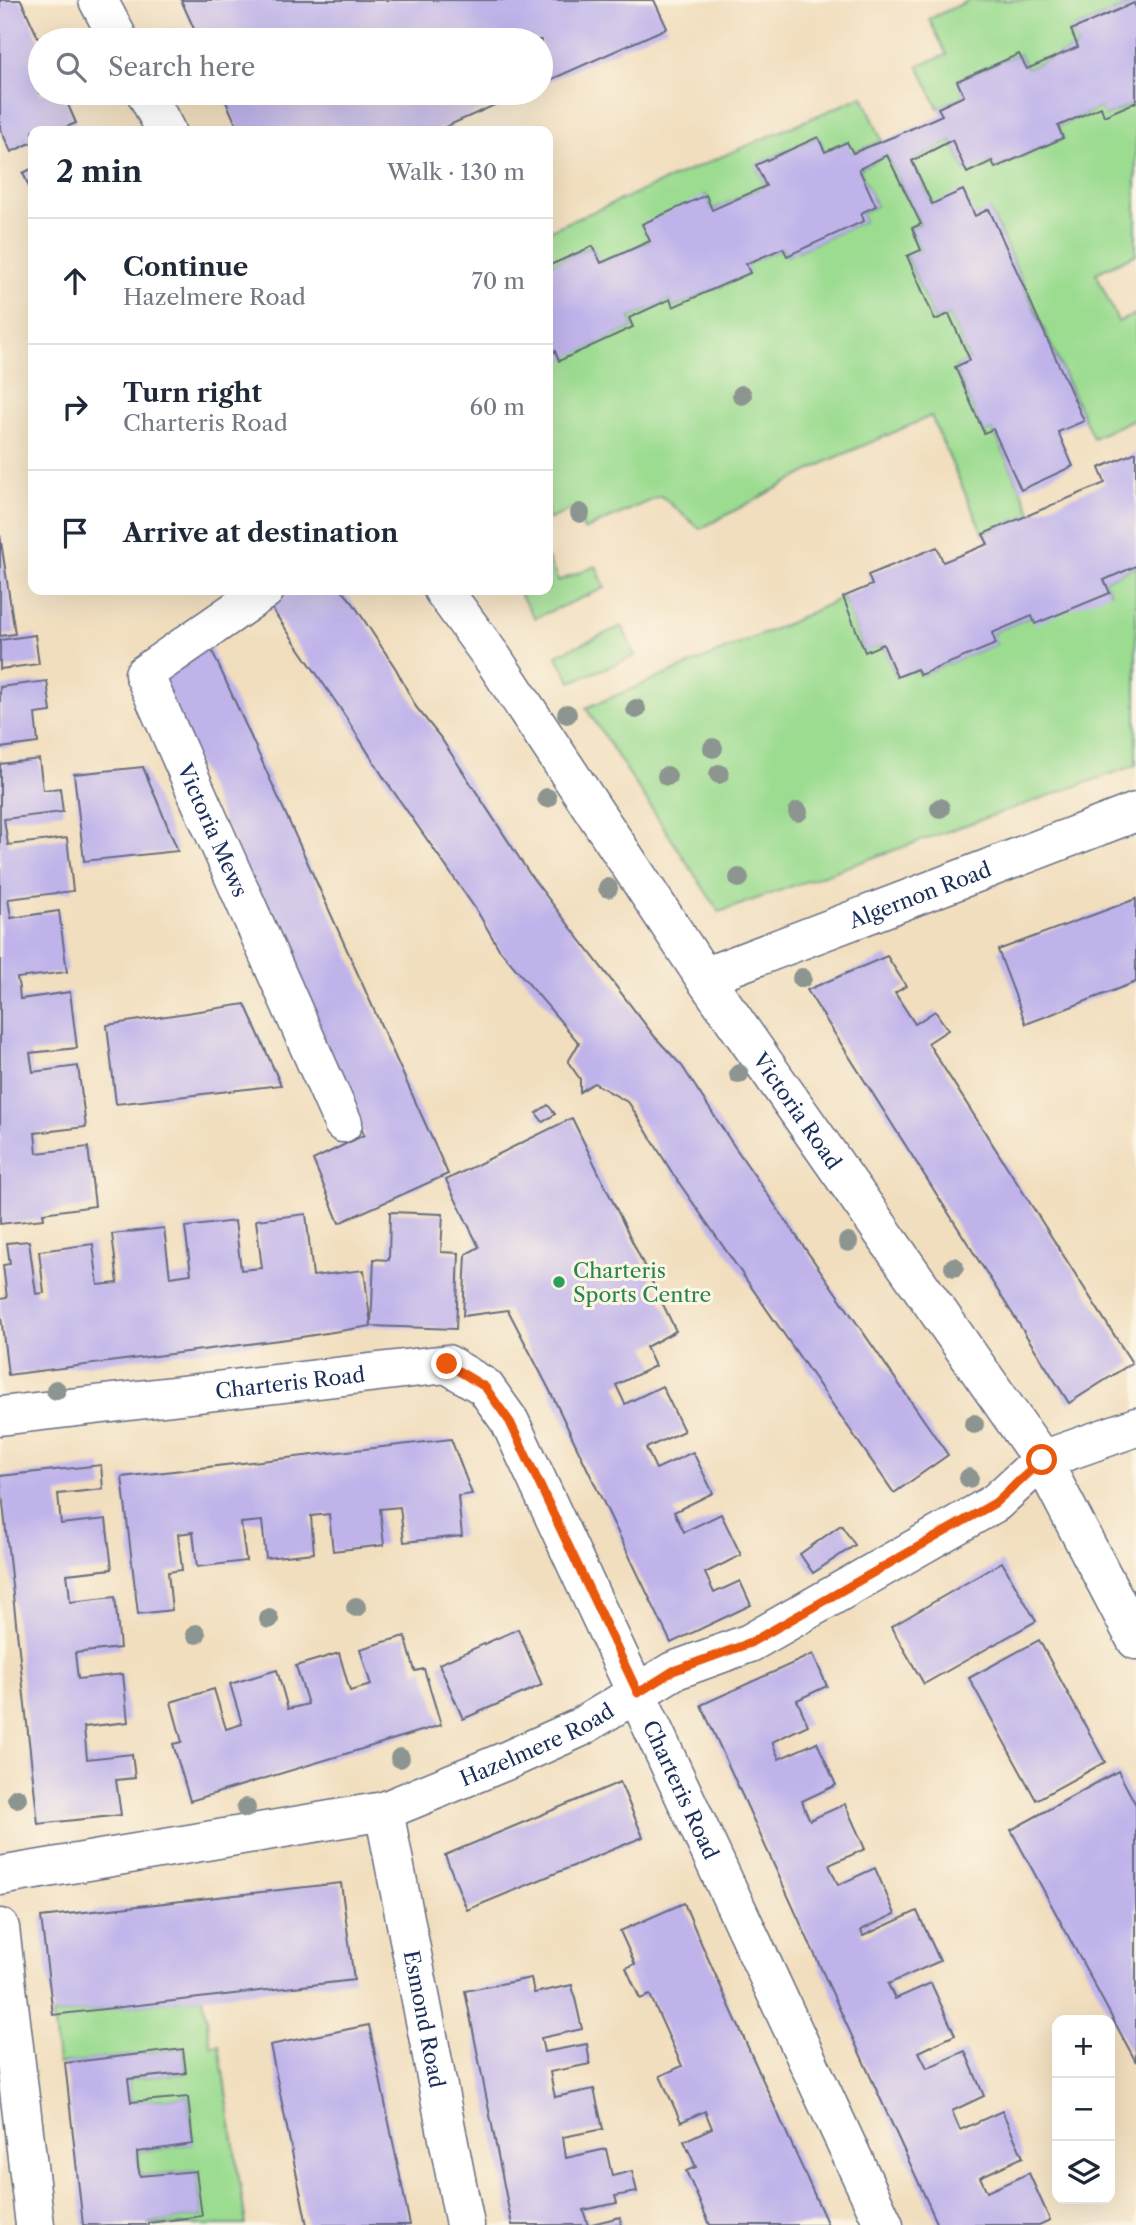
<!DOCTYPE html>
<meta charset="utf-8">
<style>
body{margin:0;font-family:"Libre Caslon Text",serif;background:#f2f2f3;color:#1f2937}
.controls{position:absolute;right:21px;bottom:21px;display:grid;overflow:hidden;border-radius:14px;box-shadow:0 7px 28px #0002}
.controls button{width:63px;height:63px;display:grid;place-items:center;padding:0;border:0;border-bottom:2px solid #e0e1e3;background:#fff;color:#1f2937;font:35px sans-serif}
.stop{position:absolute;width:21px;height:21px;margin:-16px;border:5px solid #ea580c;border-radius:50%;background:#fff}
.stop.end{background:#ea580c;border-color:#fff;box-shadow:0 2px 7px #0008}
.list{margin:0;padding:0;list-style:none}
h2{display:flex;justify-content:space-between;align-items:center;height:91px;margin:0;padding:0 28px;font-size:30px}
h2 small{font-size:23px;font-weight:400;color:#747a83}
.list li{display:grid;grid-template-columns:46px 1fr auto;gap:21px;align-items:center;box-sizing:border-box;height:126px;padding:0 28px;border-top:2px solid #e0e1e3}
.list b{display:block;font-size:26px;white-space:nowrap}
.list p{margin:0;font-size:23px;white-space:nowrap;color:#747a83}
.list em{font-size:23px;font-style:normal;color:#747a83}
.icon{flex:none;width:38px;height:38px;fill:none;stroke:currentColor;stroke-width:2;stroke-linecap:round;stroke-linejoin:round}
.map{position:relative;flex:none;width:1136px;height:2225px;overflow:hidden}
.search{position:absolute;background:#fff;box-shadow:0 7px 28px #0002;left:28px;top:28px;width:525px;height:77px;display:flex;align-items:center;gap:18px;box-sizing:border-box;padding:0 24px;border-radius:38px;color:#747a83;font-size:26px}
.panel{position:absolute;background:#fff;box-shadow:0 7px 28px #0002;left:28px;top:126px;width:525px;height:469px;border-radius:14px}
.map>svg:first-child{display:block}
.green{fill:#9cdc91;stroke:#5c8678;stroke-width:2}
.building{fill:#bfb3ea}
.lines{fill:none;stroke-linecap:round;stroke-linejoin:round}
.street-casing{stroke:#666c80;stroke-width:41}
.street{stroke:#fff;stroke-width:38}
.tree{fill:#8d9590}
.route{stroke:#ea580c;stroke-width:9}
.leisure-dot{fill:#2e9e5b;stroke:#fcf5e5;stroke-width:2.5}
.labels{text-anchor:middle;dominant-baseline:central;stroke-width:6;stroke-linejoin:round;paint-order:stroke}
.street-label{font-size:21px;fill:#1b2f5e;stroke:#fcf5e5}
.leisure-label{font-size:21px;fill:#27864d;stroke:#fcf5e5;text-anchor:start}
</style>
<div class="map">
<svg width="1136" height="2225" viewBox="0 0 1136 2225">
<rect width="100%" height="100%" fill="#fcf5e5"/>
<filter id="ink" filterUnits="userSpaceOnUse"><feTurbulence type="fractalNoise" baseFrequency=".0143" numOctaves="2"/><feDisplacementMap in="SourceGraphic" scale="14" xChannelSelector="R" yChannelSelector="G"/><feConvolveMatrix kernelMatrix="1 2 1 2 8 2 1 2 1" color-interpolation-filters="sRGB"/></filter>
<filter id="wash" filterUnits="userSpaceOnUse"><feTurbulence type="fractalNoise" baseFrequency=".00686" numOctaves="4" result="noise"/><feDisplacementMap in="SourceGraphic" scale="28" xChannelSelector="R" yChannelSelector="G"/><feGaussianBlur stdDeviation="1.57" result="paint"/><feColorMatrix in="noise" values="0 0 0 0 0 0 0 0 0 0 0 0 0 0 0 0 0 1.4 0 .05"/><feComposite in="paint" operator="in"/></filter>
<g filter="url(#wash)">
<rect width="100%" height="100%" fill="#f1debe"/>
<g class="green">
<path d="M 970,0 L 1136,0 L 1136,8 L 1133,3 L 1071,30 L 1078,47 L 1027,69 L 1019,54 L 958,80 L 964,96 L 938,108 L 918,65 L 947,55 L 929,19 Z"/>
<path d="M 863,96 L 882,141 L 853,153 L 825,152 L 818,137 L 756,165 L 766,186 L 712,210 L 706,195 L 650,241 L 601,263 L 592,246 L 548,266 L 548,231 Z"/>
<path d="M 1136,102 L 1136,254 L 1096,273 L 1118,322 L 1136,314 L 1136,418 L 1093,438 L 990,210 L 975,216 L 932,204 L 912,161 L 952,140 L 966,172 L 992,161 L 996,168 L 1063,138 L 1058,126 L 1101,107 L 1105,116 Z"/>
<path d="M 887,155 L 921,224 L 912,228 L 921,250 L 907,257 L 935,320 L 949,314 L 970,360 L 955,367 L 984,433 L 993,429 L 1032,514 L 983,534 L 931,416 L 828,461 L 700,529 L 661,496 L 584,530 L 574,508 L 548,520 L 548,355 L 555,351 L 559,360 L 633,327 L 629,318 L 670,299 L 673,307 L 749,273 L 746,264 L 783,248 L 787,256 L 864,221 L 861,213 L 876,206 L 859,169 Z"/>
<path d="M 548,558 L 558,581 L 596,566 L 605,588 L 535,618 L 517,590 L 548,590 Z"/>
<path d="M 1136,566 L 1136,765 L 719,912 L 586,708 L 789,623 L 843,597 L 865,651 L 883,644 L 896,677 L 917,669 L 920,675 L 996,644 L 992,633 L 1032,616 L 1110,592 L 1104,580 Z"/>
<path d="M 622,626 L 635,656 L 571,682 L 556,655 Z"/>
<path d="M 203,1997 L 211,2046 L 219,2045 L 246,2225 L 148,2225 L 148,2223 L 202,2216 L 196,2171 L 140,2176 L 137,2152 L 193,2144 L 188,2097 L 131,2102 L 128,2079 L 186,2073 L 183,2049 L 58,2064 L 53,2015 Z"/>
</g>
<g id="blocks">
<g class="building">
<path d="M 0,0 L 21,0 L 40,42 L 40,93 L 63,93 L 76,123 L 57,131 L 33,131 L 33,142 L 11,152 L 0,128 Z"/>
<path d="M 181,0 L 654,0 L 667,28 L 541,84 L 541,40 L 199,40 Z"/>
<path d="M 1134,3 L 1136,8 L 1136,102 L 1104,116 L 1101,107 L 1058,126 L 1063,138 L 995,168 L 992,161 L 967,173 L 952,140 L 912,161 L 932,204 L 963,190 L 975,216 L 989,209 L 1084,421 L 1058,432 L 1073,466 L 1021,490 L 993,429 L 984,433 L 955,367 L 970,360 L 949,314 L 935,320 L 907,256 L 921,250 L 912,228 L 921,224 L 887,155 L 859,169 L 876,206 L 861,213 L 864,221 L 787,256 L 783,248 L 746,264 L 750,273 L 673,307 L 670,299 L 629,318 L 633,327 L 559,361 L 555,351 L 548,355 L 548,266 L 593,246 L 601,263 L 650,241 L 642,224 L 706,195 L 712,210 L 766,186 L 756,165 L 818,137 L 825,152 L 847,142 L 853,153 L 895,136 L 942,115 L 938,108 L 964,96 L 957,81 L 1019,54 L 1027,69 L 1078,47 L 1071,30 Z"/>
<path d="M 222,93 L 522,93 L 436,131 L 239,131 Z"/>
<path d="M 33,168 L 33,196 L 23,173 Z"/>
<path d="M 1136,452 L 1136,566 L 1104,580 L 1110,593 L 1035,624 L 1032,616 L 992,633 L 996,644 L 920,675 L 917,669 L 897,677 L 883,644 L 865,652 L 843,597 L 872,585 L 868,575 L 937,547 L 943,562 L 988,544 L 983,534 L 1105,483 L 1099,468 Z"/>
<path d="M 0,535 L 15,634 L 0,636 Z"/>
<path d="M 292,590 L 342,590 L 353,603 L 396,669 L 416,707 L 441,738 L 531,876 L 655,1037 L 682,1066 L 730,1140 L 948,1455 L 894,1493 L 673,1174 L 629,1103 L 594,1083 L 580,1092 L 580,1079 L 568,1062 L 579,1043 L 499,949 L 477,911 L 384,778 L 340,708 L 270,606 Z"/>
<path d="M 35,635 L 39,664 L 0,669 L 0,640 Z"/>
<path d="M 210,646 L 448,1174 L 339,1223 L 313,1160 L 364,1135 L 161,681 Z"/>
<path d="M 47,681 L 51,712 L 35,714 L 38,743 L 0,748 L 0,687 Z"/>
<path d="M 39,759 L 43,790 L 60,788 L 63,812 L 4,819 L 8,845 L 67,838 L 73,891 L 8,899 L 10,911 L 11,918 L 59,911 L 67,972 L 17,978 L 19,988 L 20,999 L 70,992 L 77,1048 L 30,1053 L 33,1072 L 78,1066 L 86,1127 L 35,1133 L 37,1153 L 88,1147 L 95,1206 L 43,1213 L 44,1219 L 0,1224 L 0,764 Z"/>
<path d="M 143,767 L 178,851 L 84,861 L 74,774 Z"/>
<path d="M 1136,899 L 1136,982 L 1026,1024 L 998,950 Z"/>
<path d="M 887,956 L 906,986 L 895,993 L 915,1024 L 935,1011 L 948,1030 L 928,1043 L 1132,1363 L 1069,1403 L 807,990 Z"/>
<path d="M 245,1004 L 281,1085 L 116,1104 L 107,1025 Z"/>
<path d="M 548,1105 L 555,1114 L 543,1122 L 536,1113 Z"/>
<path d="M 572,1118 L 676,1331 L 646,1347 L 655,1366 L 616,1385 L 625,1404 L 662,1386 L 684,1431 L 646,1448 L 656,1469 L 693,1452 L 713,1493 L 674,1512 L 684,1532 L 721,1514 L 741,1555 L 705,1573 L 714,1593 L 740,1581 L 751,1605 L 671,1643 L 551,1393 L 508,1310 L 463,1316 L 466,1254 L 479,1247 L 446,1180 Z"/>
<path d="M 390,1212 L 443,1214 L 441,1252 L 459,1253 L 456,1329 L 371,1326 L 295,1338 L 8,1375 L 0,1308 L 0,1299 L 7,1298 L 3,1265 L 10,1264 L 7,1243 L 29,1241 L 36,1294 L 44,1293 L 39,1251 L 93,1244 L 98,1285 L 118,1283 L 112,1234 L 164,1228 L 170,1277 L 191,1274 L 185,1227 L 235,1221 L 241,1270 L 262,1268 L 256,1220 L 306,1214 L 313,1276 L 364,1270 L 371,1326 L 374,1259 L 389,1260 Z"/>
<path d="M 451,1439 L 472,1494 L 458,1496 L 462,1536 L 404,1542 L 400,1507 L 380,1509 L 384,1545 L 333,1551 L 329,1514 L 311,1516 L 314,1553 L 266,1558 L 262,1521 L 241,1523 L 246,1561 L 197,1567 L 193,1532 L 178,1534 L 182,1570 L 168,1572 L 172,1610 L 138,1614 L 122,1477 Z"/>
<path d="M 101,1465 L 103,1489 L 58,1494 L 61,1524 L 106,1519 L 112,1569 L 67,1574 L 69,1589 L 70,1602 L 115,1597 L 120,1648 L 75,1653 L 78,1679 L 123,1674 L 128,1722 L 84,1727 L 87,1759 L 132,1754 L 135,1778 L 116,1780 L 121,1815 L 38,1824 L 0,1476 Z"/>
<path d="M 841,1525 L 855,1545 L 813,1573 L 800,1554 Z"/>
<path d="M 1002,1562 L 1036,1621 L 924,1684 L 891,1627 Z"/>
<path d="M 518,1629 L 542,1685 L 463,1719 L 439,1664 Z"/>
<path d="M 405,1636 L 415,1671 L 424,1669 L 441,1725 L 190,1801 L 173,1744 L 182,1742 L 171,1702 L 214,1689 L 226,1729 L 242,1724 L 230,1684 L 277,1670 L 288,1709 L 308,1704 L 296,1666 L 339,1653 L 350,1691 L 371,1685 L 360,1649 Z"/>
<path d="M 1039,1640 L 1105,1762 L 1036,1800 L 969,1678 Z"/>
<path d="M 813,1654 L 827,1686 L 797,1700 L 808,1725 L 772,1742 L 779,1759 L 817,1742 L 836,1785 L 802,1801 L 806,1812 L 810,1820 L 845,1804 L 865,1849 L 829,1865 L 838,1885 L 875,1868 L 895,1914 L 861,1930 L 863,1936 L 917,1911 L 940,1961 L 888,1984 L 895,1999 L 931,1983 L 955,2035 L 919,2052 L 927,2068 L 965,2051 L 984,2096 L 952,2111 L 960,2130 L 1002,2111 L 1023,2157 L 980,2177 L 987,2192 L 1029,2173 L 1050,2220 L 1039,2225 L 938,2225 L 701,1705 Z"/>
<path d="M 1118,1771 L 1136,1805 L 1136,2062 L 1011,1830 Z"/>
<path d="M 620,1782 L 643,1837 L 467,1910 L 445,1855 Z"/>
<path d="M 341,1883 L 354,1980 L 53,2015 L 41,1917 Z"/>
<path d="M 684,1903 L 698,1936 L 828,2225 L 710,2225 L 686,2171 L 696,2167 L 684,2141 L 712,2128 L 705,2111 L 681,2122 L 660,2076 L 682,2066 L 650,1995 L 640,1999 L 626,1968 L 635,1964 L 620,1931 Z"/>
<path d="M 531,1978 L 534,1993 L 572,1985 L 582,2029 L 541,2038 L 544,2052 L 587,2044 L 590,2064 L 550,2072 L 553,2088 L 555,2097 L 594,2089 L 603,2129 L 563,2137 L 566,2158 L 606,2149 L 612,2176 L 632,2171 L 637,2192 L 615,2196 L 617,2203 L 583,2210 L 588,2225 L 620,2217 L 622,2225 L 512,2225 L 465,1991 Z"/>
<path d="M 369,2025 L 410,2225 L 307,2225 L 270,2045 Z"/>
<path d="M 183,2049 L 186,2073 L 128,2079 L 131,2102 L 188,2097 L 193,2144 L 137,2152 L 138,2166 L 140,2176 L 196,2171 L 202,2216 L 148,2223 L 148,2225 L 83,2225 L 65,2063 Z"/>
</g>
</g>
</g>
<g filter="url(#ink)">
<use href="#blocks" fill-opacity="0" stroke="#666c80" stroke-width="2"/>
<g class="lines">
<g class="street-casing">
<g id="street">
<path d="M 98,0 L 119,40"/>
<path d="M 146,93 L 166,131"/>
<path id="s1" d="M 265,590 L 144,674 L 343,1123"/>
<path id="s2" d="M 443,590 L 494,660 L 704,977 L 1042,1460 L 1136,1640"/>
<path id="s3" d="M 704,977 L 1136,812"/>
<path id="s4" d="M 0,1416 L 447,1364 L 485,1387 L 510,1422 L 884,2225"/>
<path id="s5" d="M 384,1811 L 465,2225"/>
<path id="s6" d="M 0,1876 L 384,1811 L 508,1760 L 579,1728 L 673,1671 L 750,1643 L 995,1503 L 1042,1460 L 1136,1427"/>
<path d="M 0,1928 L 35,2225"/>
</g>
</g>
<use href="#street" class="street"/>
</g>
<g class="tree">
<circle cx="742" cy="395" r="10"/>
<circle cx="580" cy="513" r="10"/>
<circle cx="636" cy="709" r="10"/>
<circle cx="567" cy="714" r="10"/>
<circle cx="713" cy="748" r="10"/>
<circle cx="719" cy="774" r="10"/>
<circle cx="667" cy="776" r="10"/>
<circle cx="547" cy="798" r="10"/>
<circle cx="940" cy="808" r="10"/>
<circle cx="798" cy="812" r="10"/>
<circle cx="739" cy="878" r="10"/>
<circle cx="608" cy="888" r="10"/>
<circle cx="802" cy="978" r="10"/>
<circle cx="739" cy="1074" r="10"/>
<circle cx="848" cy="1242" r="10"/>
<circle cx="954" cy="1267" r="10"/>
<circle cx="56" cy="1390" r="10"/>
<circle cx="974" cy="1424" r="10"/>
<circle cx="969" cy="1478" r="10"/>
<circle cx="356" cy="1607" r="10"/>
<circle cx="269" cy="1619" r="10"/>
<circle cx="196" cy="1634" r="10"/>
<circle cx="400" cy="1758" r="10"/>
<circle cx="17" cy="1798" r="10"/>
<circle cx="246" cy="1808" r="10"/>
</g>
</g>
<g class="lines" filter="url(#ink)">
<path class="route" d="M 447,1364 L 485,1387 L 510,1422 L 638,1693 L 673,1671 L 750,1643 L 995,1503 L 1042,1460"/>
</g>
<circle class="leisure-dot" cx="559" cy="1282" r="7"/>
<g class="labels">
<g class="street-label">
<text stroke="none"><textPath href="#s1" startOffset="318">Victoria Mews</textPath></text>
<text stroke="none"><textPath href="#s3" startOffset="231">Algernon Road</textPath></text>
<text stroke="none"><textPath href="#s2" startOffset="630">Victoria Road</textPath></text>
<text stroke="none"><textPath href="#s4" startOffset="292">Charteris Road</textPath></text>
<text stroke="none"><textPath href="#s6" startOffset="556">Hazelmere Road</textPath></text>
<text stroke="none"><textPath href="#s4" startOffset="943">Charteris Road</textPath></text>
<text stroke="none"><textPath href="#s5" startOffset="212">Esmond Road</textPath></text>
</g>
<g class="leisure-label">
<text x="573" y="1270">Charteris<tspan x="573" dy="24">Sports Centre</tspan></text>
</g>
</g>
</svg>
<div class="controls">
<button>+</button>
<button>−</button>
<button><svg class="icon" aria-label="layers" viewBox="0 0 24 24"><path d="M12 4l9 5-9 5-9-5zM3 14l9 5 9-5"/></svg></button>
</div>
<div class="stop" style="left:1042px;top:1460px"></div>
<div class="stop end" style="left:447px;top:1364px"></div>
<div class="search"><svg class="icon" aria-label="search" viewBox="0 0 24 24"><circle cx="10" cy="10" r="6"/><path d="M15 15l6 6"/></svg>Search here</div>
<section class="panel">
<h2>2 min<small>Walk · 130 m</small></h2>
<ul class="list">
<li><svg class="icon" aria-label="ahead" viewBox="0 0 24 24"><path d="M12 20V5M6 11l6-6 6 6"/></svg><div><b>Continue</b><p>Hazelmere Road</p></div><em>70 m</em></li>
<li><svg class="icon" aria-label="right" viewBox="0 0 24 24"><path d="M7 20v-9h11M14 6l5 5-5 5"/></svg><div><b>Turn right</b><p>Charteris Road</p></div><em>60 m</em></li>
<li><svg class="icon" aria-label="arrive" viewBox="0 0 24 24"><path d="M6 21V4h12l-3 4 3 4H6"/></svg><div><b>Arrive at destination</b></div></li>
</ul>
</section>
</div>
